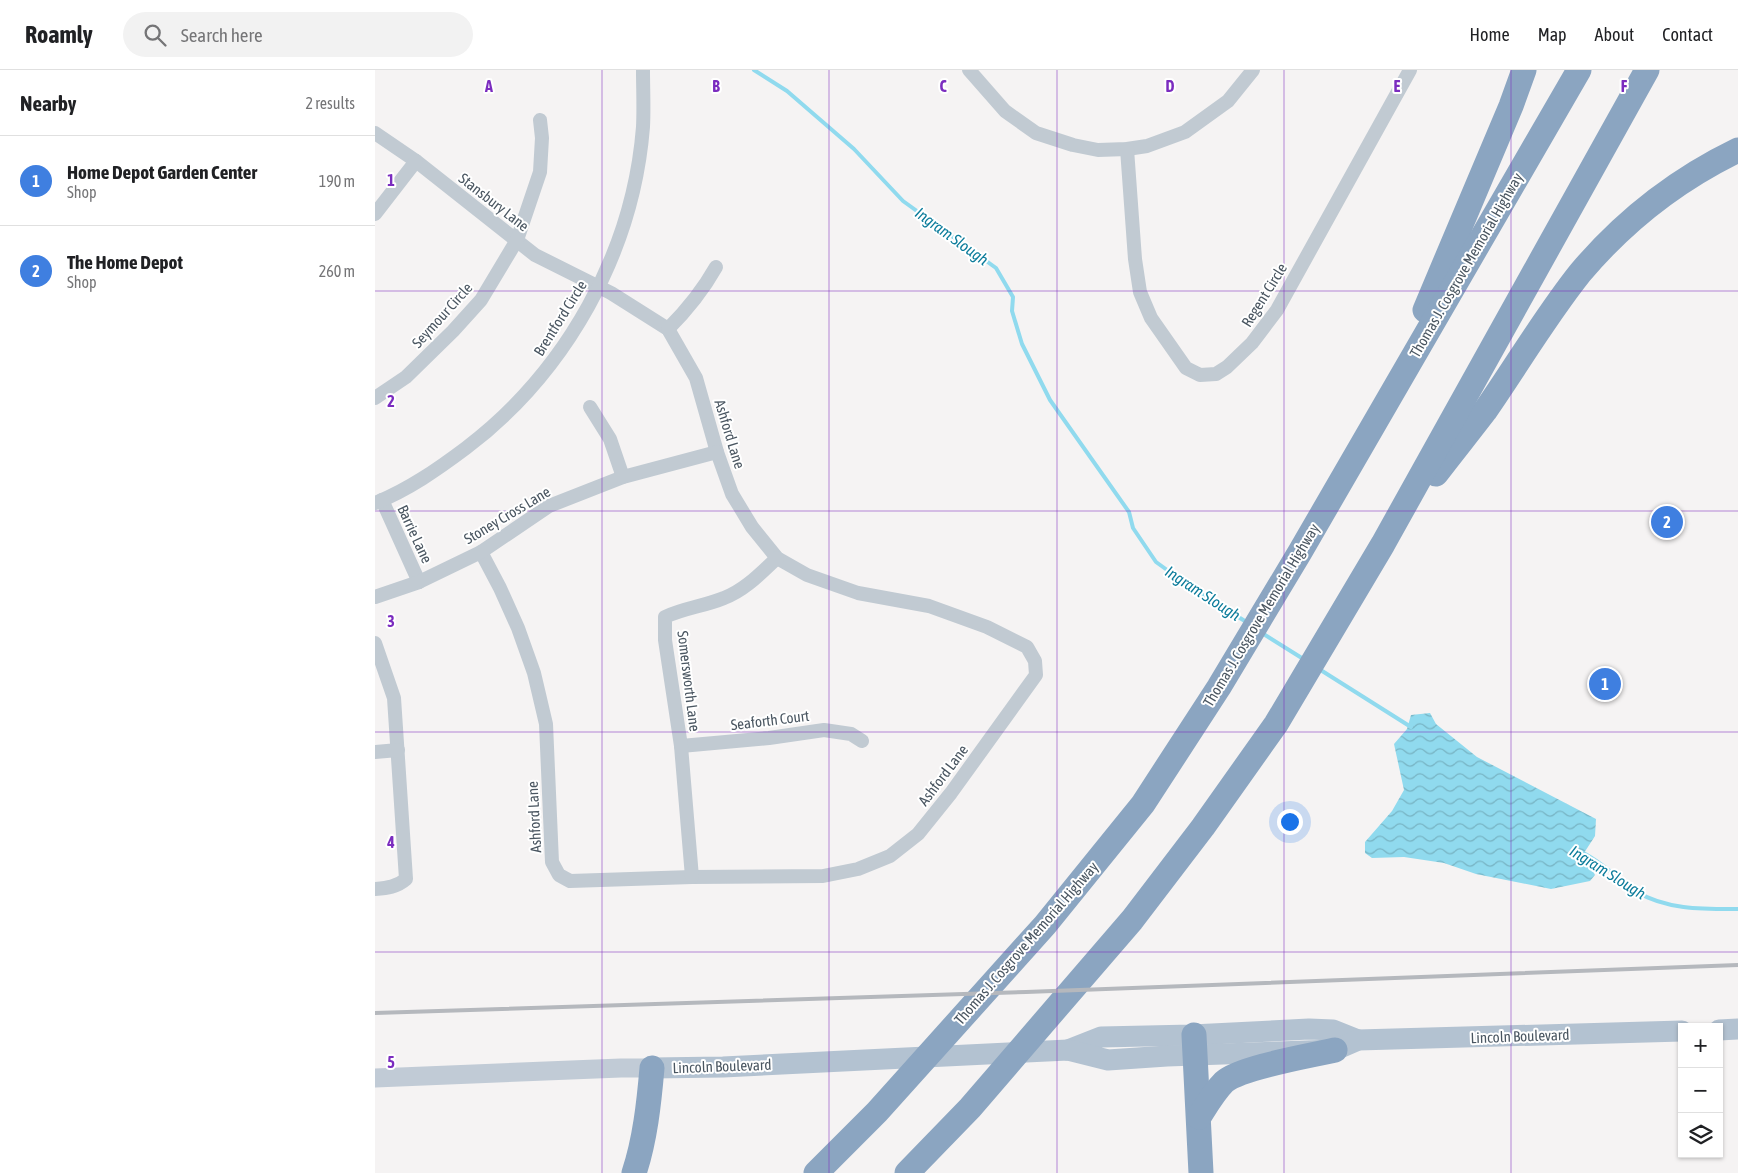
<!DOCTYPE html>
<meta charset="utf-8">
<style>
body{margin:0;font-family:"Asap Condensed",sans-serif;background:#f2f2f2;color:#202124}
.controls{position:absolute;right:15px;bottom:15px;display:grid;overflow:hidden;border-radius:0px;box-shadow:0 1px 4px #0004}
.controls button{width:45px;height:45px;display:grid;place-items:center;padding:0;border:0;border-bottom:1px solid #e0e0e0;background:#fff;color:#202124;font:25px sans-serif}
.you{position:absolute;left:914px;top:751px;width:18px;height:18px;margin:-12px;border:4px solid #fff;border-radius:50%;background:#1a73e8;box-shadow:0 0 0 8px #1a73e833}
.badge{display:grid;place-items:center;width:32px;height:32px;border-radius:50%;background:#d93025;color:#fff;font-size:16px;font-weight:700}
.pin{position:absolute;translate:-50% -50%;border:2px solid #fff;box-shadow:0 1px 5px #0006}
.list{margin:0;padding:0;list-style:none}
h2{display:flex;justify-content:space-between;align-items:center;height:65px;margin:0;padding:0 20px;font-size:21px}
h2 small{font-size:16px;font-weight:400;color:#757577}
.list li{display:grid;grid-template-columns:32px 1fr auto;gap:15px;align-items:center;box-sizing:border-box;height:90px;padding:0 20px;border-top:1px solid #e0e0e0}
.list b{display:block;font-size:19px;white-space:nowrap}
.list p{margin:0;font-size:16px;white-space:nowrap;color:#757577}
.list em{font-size:16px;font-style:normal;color:#757577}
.icon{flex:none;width:28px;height:28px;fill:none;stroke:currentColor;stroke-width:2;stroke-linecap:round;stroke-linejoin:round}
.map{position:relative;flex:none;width:1363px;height:1103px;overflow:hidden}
header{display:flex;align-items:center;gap:30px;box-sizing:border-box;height:70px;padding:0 25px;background:#fff;border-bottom:1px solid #e0e0e0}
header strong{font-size:24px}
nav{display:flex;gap:28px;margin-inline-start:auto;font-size:18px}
.search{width:350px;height:45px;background:#f2f2f2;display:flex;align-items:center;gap:12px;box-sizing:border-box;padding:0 18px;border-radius:28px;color:#757577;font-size:19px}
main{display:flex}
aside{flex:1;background:#fff}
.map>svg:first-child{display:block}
.water{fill:url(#water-waves)}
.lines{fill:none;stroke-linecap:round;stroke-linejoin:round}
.stream{stroke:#90daee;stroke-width:4}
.minor{stroke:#c1cad2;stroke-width:14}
.secondary{stroke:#c1cbd6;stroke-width:19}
.primary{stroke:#b3c2d1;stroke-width:21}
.motorway{stroke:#8ba5c1;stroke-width:25}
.rail{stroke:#b5b8bd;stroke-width:4}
.grid{fill:none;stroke:#7b2cbf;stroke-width:1;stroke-opacity:0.55}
.labels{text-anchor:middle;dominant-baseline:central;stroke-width:4;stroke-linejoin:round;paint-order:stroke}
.street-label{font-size:15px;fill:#4a5661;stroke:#fff}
.water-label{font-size:16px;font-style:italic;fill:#0c7c9b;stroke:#fff}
.grid-label{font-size:16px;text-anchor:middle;font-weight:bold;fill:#7b2cbf;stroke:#fff;stroke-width:4;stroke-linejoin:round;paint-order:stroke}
</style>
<header>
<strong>Roamly</strong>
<div class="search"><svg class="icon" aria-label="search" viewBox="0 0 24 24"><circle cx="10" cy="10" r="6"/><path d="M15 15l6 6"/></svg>Search here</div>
<nav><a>Home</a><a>Map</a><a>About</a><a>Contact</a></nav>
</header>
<main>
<aside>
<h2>Nearby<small>2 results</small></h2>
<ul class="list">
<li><span class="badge" style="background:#3f7fe0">1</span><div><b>Home Depot Garden Center</b><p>Shop</p></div><em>190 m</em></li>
<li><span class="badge" style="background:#3f7fe0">2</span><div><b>The Home Depot</b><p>Shop</p></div><em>260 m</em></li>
</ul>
</aside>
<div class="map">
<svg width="1363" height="1103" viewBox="0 0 1363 1103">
<defs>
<pattern id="water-waves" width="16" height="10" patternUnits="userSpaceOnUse" patternTransform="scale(1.25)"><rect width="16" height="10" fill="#90daee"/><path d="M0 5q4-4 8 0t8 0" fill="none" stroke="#78b4c4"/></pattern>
</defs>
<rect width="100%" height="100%" fill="#f5f3f3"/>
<path class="water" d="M 1055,643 L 1061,654 L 1102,687 L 1221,749 L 1220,766 L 1209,783 L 1220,805 L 1215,811 L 1176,819 L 1101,804 L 1069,793 L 1029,787 L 997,788 L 990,783 L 990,772 L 1017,741 L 1029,720 L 1019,674 L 1032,659 L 1036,645 Z"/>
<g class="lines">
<g class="stream">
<path d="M 379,0 L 412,21 L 479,79 L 528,131 L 621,198 L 638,227 L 637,241 L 647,274 L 675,330 L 754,442 L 758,458 L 781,492 L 817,518 L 873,553"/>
<path d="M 887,563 L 930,590"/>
<path d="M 944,599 L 1036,657"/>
<path d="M 1206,782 C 1227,791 1243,810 1262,822 C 1292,840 1329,839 1363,839"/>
</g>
<g class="minor">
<path d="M 594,0 L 630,41 L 661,63 L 698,75 L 723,80 L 752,79 L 772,76 L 810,62 L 853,31 L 878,0"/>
<path d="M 0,63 L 41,91 L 160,185 L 236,223 L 293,259 L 321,308 L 342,382 L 357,424 L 377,457 L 402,488 L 432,505 L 483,523 L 554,536 L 612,557 L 652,577 L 660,591 L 661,605 L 576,723 L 543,764 L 515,786 L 483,799 L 448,806 L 317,807 L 195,811 L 184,805 L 177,792 L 171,654 L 159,603 L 143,558 L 125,518 L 106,482"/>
<path d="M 752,79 L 760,189 L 765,222 L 776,248 L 811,298 L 825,305 L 841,304 L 852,297 L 877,273 L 902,240 L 1035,0"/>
<path d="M 0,144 L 41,91"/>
<path d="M 293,259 C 312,240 328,220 341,197"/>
<path d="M 0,328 L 31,307 L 78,261 L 106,230 L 142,170 L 165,102 L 167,68 L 165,50"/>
<path d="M 215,337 L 235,369 L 248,407"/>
<path d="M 7,430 L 44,512"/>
<path d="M 0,433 C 33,420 63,399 91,378 C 191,302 258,183 268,57 C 269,38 268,19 268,0"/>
<path d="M 0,527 L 44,512 L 106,482 L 174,436 L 248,407 L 342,382"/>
<path d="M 0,573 L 19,628 L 31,809 C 22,817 12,818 0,819"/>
<path d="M 306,676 L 394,668 L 449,660 L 476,664 L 487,671"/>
<path d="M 0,682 L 23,680"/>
<path d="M 317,807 L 306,676 L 290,570 L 290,547 C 309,538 330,536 349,528 C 370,520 386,503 402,488"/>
</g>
<path class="secondary" d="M 0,1008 L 246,998 L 277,998"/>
<g class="primary">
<path d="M 1344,960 L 1363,959"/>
<path d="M 693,980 L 726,967 L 817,965 L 934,959 L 958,960 L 983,970"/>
<path d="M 277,998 L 348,997 L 693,980 L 733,990 L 792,986 L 960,980 L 983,970 L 1307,961"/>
</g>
<g class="motorway">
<path d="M 1050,240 L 1136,36 L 1149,0"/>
<path d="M 1061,404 C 1077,383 1094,362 1110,341 C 1142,295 1170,247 1205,203 C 1248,152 1303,109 1363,80"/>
<path d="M 819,965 L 826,1103"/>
<path d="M 824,1047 C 831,1036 839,1022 849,1012 C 866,997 935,986 960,980"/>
<path d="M 259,1103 C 270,1070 274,1033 277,998"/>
<path d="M 441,1103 L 502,1042 L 670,855 L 768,734 L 844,617 L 925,482 L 1204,0"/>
<path d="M 532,1103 L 595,1038 L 757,850 L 828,757 L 901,654 L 1008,474 L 1272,0"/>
</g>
<path class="rail" d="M 0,943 L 651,922 L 1363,895"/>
</g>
<path class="grid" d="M 227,0 L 227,1103M 454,0 L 454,1103M 682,0 L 682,1103M 909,0 L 909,1103M 1136,0 L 1136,1103M 0,221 L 1363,221M 0,441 L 1363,441M 0,662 L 1363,662M 0,882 L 1363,882"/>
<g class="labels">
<g class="street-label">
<text transform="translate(119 132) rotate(38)">Stansbury Lane</text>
<text transform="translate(1091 195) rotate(-60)">Thomas J. Cosgrove Memorial Highway</text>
<text transform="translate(889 225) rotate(-58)">Regent Circle</text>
<text transform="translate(67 245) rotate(-48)">Seymour Circle</text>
<text transform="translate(185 248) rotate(-58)">Brentford Circle</text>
<text transform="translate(355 364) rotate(73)">Ashford Lane</text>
<text transform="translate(132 445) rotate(-31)">Stoney Cross Lane</text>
<text transform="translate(40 464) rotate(65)">Barrie Lane</text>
<text transform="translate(886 545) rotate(-59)">Thomas J. Cosgrove Memorial Highway</text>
<text transform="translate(314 611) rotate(83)">Somersworth Lane</text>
<text transform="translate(395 650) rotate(-7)">Seaforth Court</text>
<text transform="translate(568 705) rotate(-53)">Ashford Lane</text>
<text transform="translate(159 747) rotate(-93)">Ashford Lane</text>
<text transform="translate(651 873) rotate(-49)">Thomas J. Cosgrove Memorial Highway</text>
<text transform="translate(1145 966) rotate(-2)">Lincoln Boulevard</text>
<text transform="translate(347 996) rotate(-2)">Lincoln Boulevard</text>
</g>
<g class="water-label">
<text transform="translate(577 166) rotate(36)">Ingram Slough</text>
<text transform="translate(828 523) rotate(33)">Ingram Slough</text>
<text transform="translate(1233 802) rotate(32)">Ingram Slough</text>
</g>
</g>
<g class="grid-label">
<text x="114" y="22">A</text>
<text x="341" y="22">B</text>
<text x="568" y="22">C</text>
<text x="795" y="22">D</text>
<text x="1022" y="22">E</text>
<text x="1249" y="22">F</text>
<text x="16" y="116">1</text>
<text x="16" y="337">2</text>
<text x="16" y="557">3</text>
<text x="16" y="778">4</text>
<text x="16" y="998">5</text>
</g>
</svg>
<div class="controls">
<button>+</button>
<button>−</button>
<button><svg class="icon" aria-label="layers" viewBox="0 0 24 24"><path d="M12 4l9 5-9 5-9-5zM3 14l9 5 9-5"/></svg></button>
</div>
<div class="you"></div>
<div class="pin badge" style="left:1230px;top:614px;background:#3f7fe0">1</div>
<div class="pin badge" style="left:1292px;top:452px;background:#3f7fe0">2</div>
</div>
</main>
